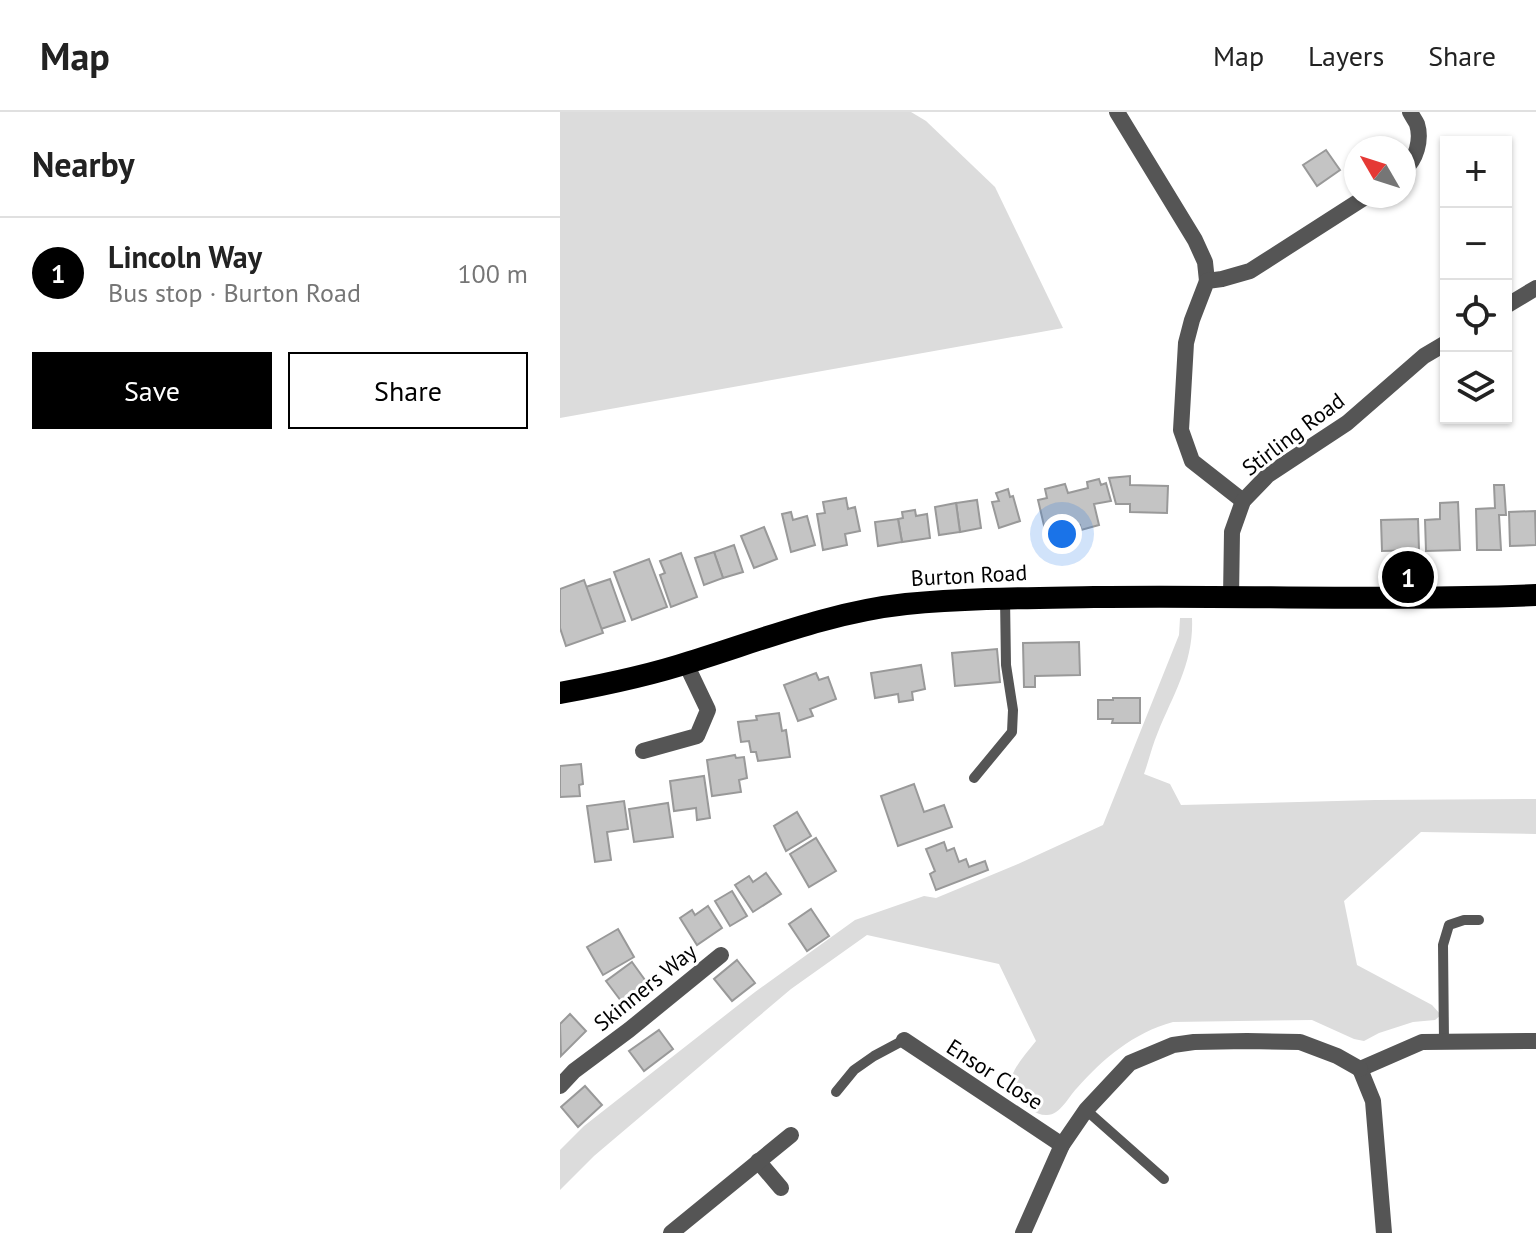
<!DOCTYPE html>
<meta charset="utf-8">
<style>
body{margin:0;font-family:"PT Sans",sans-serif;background:#f6f6f6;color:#222}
.controls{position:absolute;right:24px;top:24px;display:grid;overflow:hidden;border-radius:0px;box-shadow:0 2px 6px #0004}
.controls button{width:72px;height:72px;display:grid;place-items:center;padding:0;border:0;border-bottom:2px solid #e0e0e0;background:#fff;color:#222;font:40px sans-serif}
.compass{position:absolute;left:784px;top:24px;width:72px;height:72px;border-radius:50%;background:#fff;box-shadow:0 2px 6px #0004;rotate:309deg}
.you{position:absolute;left:502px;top:422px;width:28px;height:28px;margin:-20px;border:6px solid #fff;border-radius:50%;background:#1a73e8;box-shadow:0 0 0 12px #1a73e833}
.badge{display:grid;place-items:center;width:52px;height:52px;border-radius:50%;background:#000;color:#fff;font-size:26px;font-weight:700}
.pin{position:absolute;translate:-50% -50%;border:4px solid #fff;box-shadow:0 2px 8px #0006}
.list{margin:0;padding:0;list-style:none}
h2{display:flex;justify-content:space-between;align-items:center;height:104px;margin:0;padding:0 32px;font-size:34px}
h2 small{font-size:26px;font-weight:400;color:#767676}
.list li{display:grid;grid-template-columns:52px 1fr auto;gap:24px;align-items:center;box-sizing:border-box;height:112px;padding:0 32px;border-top:2px solid #e0e0e0}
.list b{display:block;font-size:30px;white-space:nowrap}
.list p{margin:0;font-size:26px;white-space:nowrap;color:#767676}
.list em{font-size:26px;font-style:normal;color:#767676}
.actions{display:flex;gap:16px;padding:24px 32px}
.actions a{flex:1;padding:18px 0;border:2px solid #000;border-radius:0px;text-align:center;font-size:28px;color:#000}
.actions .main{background:#000;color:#fff}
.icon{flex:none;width:44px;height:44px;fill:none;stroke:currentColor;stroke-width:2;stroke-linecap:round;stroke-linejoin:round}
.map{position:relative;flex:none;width:976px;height:1121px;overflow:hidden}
header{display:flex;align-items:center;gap:48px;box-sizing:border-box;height:112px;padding:0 40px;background:#fff;border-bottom:2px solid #e0e0e0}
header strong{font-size:38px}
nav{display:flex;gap:44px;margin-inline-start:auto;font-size:28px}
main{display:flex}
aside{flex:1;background:#fff}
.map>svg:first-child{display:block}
.green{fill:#dcdcdc}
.building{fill:#c4c4c4;stroke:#999;stroke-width:2}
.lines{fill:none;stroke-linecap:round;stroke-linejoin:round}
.service{stroke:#555;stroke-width:10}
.minor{stroke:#555;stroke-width:16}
.trunk{stroke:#000;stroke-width:22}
.labels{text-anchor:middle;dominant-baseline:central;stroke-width:6;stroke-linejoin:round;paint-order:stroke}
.street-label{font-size:22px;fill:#000;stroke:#fff}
</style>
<header>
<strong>Map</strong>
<nav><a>Map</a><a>Layers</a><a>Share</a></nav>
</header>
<main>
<aside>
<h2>Nearby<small></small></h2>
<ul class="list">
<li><span class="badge">1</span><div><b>Lincoln Way</b><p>Bus stop · Burton Road</p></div><em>100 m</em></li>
</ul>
<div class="actions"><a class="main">Save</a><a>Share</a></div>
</aside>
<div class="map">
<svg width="976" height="1121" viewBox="0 0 976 1121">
<rect width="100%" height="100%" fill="#fff"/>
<g class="green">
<path d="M 0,0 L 351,0 L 366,9 L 435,75 L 503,216 L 0,306 Z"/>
<path d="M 620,506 L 632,506 C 634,550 614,581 598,620 C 592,634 589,648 584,662 L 610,672 L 621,693 L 815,688 L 976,687 L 976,722 L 861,720 L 784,789 L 797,853 L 872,893 L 881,903 L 875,908 L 853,910 L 819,921 L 804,929 L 794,927 L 752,908 L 613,910 C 573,921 544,946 517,976 C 508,985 500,1004 486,1003 C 473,1003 460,988 450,980 C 448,959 464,945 476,929 L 439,852 L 307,823 L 231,877 L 34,1044 L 0,1078 L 0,1038 L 24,1014 L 195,880 L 295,808 L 364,784 L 376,786 L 458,752 L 543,713 L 619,523 Z"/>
</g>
<g class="building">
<path d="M 766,38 L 780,58 L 757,74 L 743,53 Z"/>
<path d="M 570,364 L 570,373 L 608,374 L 607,401 L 570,400 L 570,392 L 556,392 L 549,366 Z"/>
<path d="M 539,367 L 541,373 L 546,371 L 551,389 L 534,392 L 539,413 L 521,418 L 520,413 L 508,416 L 511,426 L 501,428 L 499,418 L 486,422 L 478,388 L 487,386 L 485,377 L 505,372 L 508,381 L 528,376 L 527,370 Z"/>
<path d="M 934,373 L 944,373 L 946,403 L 939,403 L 941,438 L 917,438 L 916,397 L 935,396 Z"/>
<path d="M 448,377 L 450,385 L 453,384 L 460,409 L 439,416 L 432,390 L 439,389 L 436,381 Z"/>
<path d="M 286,386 L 288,397 L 295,395 L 300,419 L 285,422 L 287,433 L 263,438 L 257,402 L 265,401 L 263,390 Z"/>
<path d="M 417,388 L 421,416 L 400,420 L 396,391 Z"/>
<path d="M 898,390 L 900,438 L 866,439 L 865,408 L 880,407 L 880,391 Z"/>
<path d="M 396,391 L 400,420 L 379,423 L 375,395 Z"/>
<path d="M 355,398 L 356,404 L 367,402 L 370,426 L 342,430 L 338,407 L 343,406 L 342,400 Z"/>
<path d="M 975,399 L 976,433 L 950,434 L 949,400 Z"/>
<path d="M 231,400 L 233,408 L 247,404 L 255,433 L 231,440 L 222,402 Z"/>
<path d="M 338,407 L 342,430 L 318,434 L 315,410 Z"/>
<path d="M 858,407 L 859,438 L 822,439 L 821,408 Z"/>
<path d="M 204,415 L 217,447 L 194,456 L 181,424 Z"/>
<path d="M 174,433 L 183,460 L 163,466 L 154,440 Z"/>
<path d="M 154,440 L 163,466 L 144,473 L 135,446 Z"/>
<path d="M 121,441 L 137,485 L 111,495 L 100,463 L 105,461 L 100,449 Z"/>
<path d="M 89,447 L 107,495 L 72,508 L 54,460 Z"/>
<path d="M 50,467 L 65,509 L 41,517 L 26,475 Z"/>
<path d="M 24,468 L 43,521 L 6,534 L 0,516 L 0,477 Z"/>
<path d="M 519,530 L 520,563 L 475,564 L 475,575 L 464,575 L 463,531 Z"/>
<path d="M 437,537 L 440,570 L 395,574 L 392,541 Z"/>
<path d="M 361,553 L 365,577 L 352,580 L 353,588 L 339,590 L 338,582 L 315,586 L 311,561 Z"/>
<path d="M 256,561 L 259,568 L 268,565 L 276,587 L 250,597 L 253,604 L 238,609 L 224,573 Z"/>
<path d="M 553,586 L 580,586 L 580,611 L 552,611 L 553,607 L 538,607 L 538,588 L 553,588 Z"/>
<path d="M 219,601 L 222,619 L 226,618 L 230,645 L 198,649 L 196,640 L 191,640 L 189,629 L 181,630 L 178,610 L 197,608 L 196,604 Z"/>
<path d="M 175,643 L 176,646 L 184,645 L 187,666 L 179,668 L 181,680 L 152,684 L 147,648 Z"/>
<path d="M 21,652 L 23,672 L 19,673 L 20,684 L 0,685 L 0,654 Z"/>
<path d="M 144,664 L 150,706 L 137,708 L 136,696 L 114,699 L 110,669 Z"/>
<path d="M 354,672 L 364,700 L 384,693 L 392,715 L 338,734 L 321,684 Z"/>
<path d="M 64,689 L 68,717 L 47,720 L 51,748 L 35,750 L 27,694 Z"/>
<path d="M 108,691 L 113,725 L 74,730 L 69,697 Z"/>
<path d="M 237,700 L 251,724 L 226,739 L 214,714 Z"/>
<path d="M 256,726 L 276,759 L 249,775 L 230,742 Z"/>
<path d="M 384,730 L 387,739 L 394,736 L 399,750 L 406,747 L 409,755 L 425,749 L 428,758 L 376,778 L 370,762 L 375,759 L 366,737 Z"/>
<path d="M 206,761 L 221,782 L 193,800 L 175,773 L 189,764 L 193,770 Z"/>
<path d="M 172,779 L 187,804 L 170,814 L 155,789 Z"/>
<path d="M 148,794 L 162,816 L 137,833 L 120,806 L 132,798 L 135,803 Z"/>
<path d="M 251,797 L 269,824 L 247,839 L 229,812 Z"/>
<path d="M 58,817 L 74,845 L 43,863 L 27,835 Z"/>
<path d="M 177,848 L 195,871 L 172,889 L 154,867 Z"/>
<path d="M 72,850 L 90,875 L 64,893 L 46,869 Z"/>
<path d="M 10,902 L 26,919 L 1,944 L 0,912 Z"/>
<path d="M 99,918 L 113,937 L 84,959 L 69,939 Z"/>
<path d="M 25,974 L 42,993 L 18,1015 L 1,995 Z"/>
</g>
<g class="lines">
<g class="service">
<path d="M 414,666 L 452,620 L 453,598 L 446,553 L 445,486"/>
<path d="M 884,929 L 883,833 L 889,813 L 904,808 L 919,808"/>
<path d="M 276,980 L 294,958 L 314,944 L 344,928"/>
<path d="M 526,998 L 604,1067"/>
</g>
<g class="minor">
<path d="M 557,0 L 635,128 L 645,150 L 647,169"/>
<path d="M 844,58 C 856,48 862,28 857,12 C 855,8 852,4 850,0"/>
<path d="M 946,194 L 976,176"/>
<path d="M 683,389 L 632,349 L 621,318 L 626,231 L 632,208 L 647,169 L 662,167 L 690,159 L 807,84"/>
<path d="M 671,485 L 672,420 L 683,389 L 708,363 L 787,311 L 864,244 L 886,231"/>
<path d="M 83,639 L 137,624 L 148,598 L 126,552"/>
<path d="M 344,928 L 502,1033"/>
<path d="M 800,957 L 862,930 L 976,929"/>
<path d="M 800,957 L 813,989 L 824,1121"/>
<path d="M 0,974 L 14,959 L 69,918 L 161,843"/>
<path d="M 198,1049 L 221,1076"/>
<path d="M 111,1121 L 231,1023"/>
<path d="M 463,1121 L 502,1033 L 526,998 L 570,951 L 613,933 L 634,930 L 687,929 L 740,930 L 777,944 L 800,957"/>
</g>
<path class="trunk" d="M 0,581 C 43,573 88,564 130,550 C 201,528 271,500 346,492 C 408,486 471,486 534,485 C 681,483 829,489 976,483"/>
</g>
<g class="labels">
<g class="street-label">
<text transform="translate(733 322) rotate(-37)">Stirling Road</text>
<text transform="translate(409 463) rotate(-3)">Burton Road</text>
<text transform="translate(85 875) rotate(-39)">Skinners Way</text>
<text transform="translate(435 962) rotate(33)">Ensor Close</text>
</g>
</g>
</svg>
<div class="controls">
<button>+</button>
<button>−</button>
<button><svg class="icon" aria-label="locate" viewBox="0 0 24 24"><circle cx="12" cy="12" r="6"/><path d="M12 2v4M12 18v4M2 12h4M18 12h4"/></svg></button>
<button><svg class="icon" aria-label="layers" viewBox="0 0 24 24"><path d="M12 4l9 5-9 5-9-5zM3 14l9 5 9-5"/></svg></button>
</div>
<svg class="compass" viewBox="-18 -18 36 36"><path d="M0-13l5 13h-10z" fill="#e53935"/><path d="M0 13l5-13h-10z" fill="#767676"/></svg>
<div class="you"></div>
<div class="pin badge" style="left:848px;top:465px">1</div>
</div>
</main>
